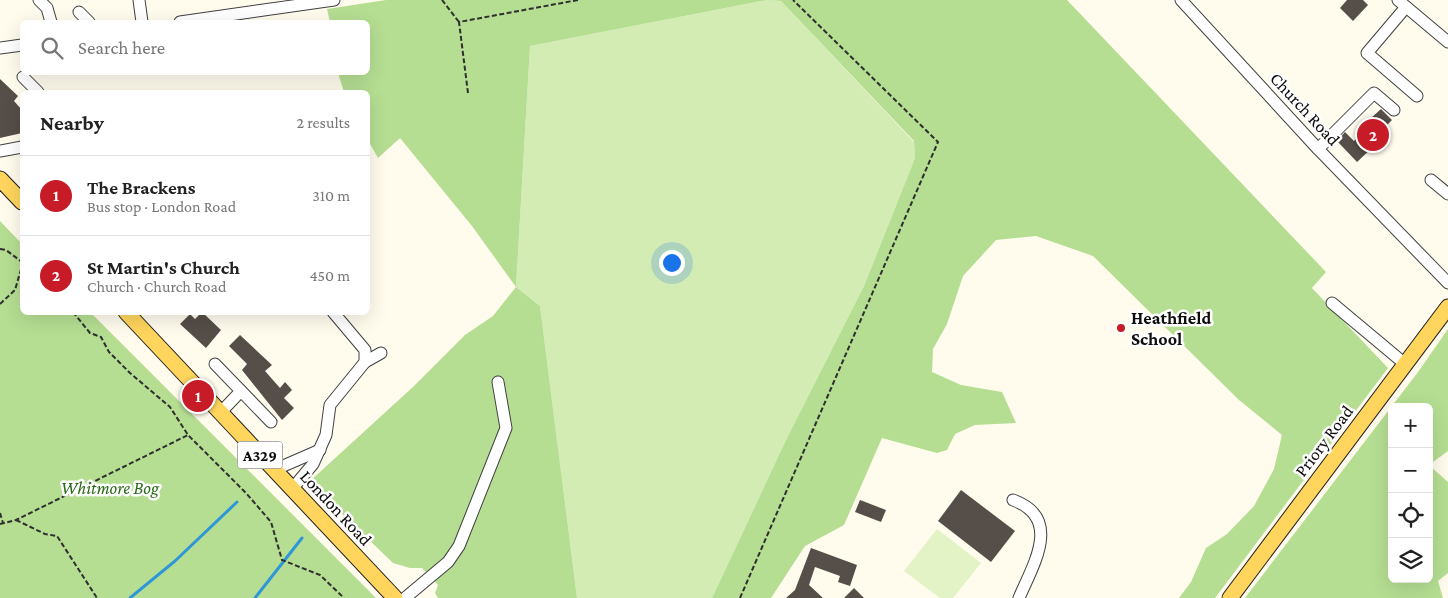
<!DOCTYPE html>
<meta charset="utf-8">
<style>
body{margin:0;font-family:"Crimson Pro",serif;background:#f2f2f2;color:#222}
.controls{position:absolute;right:15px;bottom:15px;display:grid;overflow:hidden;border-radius:8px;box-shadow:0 5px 20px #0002}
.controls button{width:45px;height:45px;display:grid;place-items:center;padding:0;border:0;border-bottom:1px solid #e0e0e0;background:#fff;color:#222;font:25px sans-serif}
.you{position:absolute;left:671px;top:262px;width:18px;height:18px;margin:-12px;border:4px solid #fff;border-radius:50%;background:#1a73e8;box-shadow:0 0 0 8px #1a73e833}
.badge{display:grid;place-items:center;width:32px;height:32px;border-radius:50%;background:#c71b27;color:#fff;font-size:16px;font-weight:700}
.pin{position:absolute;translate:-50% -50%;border:2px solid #fff;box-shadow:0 1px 5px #0006}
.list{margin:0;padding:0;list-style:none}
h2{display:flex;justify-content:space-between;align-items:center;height:65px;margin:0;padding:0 20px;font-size:21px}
h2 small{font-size:16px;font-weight:400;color:#767676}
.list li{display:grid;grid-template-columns:32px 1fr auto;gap:15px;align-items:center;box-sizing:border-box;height:80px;padding:0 20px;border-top:1px solid #e0e0e0}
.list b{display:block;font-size:19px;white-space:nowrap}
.list p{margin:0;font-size:16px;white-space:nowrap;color:#767676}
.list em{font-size:16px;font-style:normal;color:#767676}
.icon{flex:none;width:28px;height:28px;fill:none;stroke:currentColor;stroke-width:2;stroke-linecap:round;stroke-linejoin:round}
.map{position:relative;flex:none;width:1448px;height:598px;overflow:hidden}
.search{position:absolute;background:#fff;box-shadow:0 5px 20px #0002;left:20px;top:20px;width:350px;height:55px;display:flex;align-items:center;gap:12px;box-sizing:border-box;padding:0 18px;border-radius:8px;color:#767676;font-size:19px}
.panel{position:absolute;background:#fff;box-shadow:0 5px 20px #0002;left:20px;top:90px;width:350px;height:225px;border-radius:8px}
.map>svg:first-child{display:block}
.green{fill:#d2ecb4}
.forest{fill:#b5de92}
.pitch{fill:#e4f3c6}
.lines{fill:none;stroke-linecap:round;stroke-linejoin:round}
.stream{stroke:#2f97d7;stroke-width:3}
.building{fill:#564e48}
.minor-casing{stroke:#404040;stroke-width:13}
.major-casing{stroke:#1e1e1e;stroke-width:17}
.path{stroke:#2f2f2f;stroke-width:2;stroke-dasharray:5 2.5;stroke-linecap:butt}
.minor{stroke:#fff;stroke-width:11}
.major{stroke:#ffd55d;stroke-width:15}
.poi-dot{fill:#c71b27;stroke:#fff;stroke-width:2}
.labels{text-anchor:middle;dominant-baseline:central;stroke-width:5;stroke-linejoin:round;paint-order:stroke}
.shield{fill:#fff;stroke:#565656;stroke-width:1}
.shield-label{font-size:16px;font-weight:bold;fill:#0d0d0d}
.street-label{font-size:18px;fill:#0d0d0d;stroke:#fff}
.poi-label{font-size:18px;font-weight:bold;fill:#0d0d0d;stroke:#fff;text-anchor:start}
.park-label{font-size:18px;font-style:italic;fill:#2b6919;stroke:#fff}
</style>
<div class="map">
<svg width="1448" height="598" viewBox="0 0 1448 598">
<rect width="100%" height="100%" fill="#fffbed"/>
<path class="green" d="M 767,0 L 781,1 L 914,142 L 915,158 L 864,286 L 787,438 L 712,598 L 577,598 L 540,306 L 516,287 L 530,46 Z"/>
<g class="forest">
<path d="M 386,0 L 1067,0 L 1326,272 L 1312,288 L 1388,368 L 1215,598 L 1179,598 L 1191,582 L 1206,548 L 1227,534 L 1254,506 L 1274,469 L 1282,435 L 1239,400 L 1093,256 L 1036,236 L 996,240 L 963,276 L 947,324 L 933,349 L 932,372 L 961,385 L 1002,392 L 1016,423 L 975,425 L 955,434 L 947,450 L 937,453 L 882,438 L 844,525 L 805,546 L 771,598 L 712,598 L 787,438 L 864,286 L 915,158 L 914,141 L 781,1 L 767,0 L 530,46 L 516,287 L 540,306 L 577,598 L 438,598 L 435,593 L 438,585 L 422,568 L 410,568 L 393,563 L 309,482 L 414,386 L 465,335 L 493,316 L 516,287 L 472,226 L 400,138 L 378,158 L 368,140 L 368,92 L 344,92 L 338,73 L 368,72 L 368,22 L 330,22 L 327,9 Z"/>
<path d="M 0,221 L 22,244 L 22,312 L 91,313 L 376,598 L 0,598 Z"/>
<path d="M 1448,329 L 1448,451 L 1429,465 L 1429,407 L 1392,407 L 1392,579 L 1429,579 L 1429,465 L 1448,482 L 1448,573 L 1438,581 L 1443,598 L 1245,598 L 1418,372 Z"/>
</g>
<path class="pitch" d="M 937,529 L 981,563 L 953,598 L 940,598 L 904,571 Z"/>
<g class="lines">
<g class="stream">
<path d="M 130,598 L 175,561 L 237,502"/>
<path d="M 255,598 L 302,538"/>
</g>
</g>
<g class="building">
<path d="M 1347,0 L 1363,0 L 1368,5 L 1353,21 L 1340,8 Z"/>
<path d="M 0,79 L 18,96 L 14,101 L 22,110 L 22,133 L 0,138 Z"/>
<path d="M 1381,109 L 1392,120 L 1386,126 L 1390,131 L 1357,162 L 1337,141 L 1345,132 L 1354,141 L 1373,122 L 1370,119 Z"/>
<path d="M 202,312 L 221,330 L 206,348 L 180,324 L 190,314 L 195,319 Z"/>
<path d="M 240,335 L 272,365 L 265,371 L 280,388 L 285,382 L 292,390 L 284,398 L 294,408 L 282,420 L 242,370 L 247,364 L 229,346 Z"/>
<path d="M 961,490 L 1015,531 L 991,562 L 938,521 Z"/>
<path d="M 860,500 L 886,510 L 881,522 L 855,512 Z"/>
<path d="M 811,548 L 857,565 L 850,586 L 838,582 L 840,576 L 815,567 L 809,585 L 823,598 L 786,598 L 795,590 Z"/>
<path d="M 854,588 L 864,598 L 844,598 Z"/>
</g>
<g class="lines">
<g class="minor-casing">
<g id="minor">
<path d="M 39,0 L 47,8 L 51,22"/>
<path d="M 139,0 L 142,22"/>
<path d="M 1181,0 L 1318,149 L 1448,283"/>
<path d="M 1398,0 L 1448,42"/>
<path d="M 1406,7 L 1367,53 L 1417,96"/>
<path d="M 79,12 L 89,22"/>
<path d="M 180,22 L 334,0"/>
<path d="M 0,48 L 22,45"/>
<path d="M 23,77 L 38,92"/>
<path d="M 1318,149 L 1374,93 L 1394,110"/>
<path d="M 0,151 L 22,147"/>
<path d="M 1431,180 L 1448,194"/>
<path d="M 1332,303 L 1405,364"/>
<path d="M 365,362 L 381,353"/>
<path d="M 215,364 L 271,422"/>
<path d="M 220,413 L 241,391"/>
<path d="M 274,470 L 320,450"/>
<path d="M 292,489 L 313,464 L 326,435 L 330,405 L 365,362 L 365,350 L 333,312"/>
<path d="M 1013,500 C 1063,518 1033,565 1019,598"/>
<path d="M 405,598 L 448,562 L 459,546 L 506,428 L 498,382"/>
</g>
</g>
<g class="major-casing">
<g id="major">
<path d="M 0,179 L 22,202"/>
<path d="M 126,312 L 395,598"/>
<path d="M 1230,598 L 1448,307"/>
</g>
</g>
<g class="path">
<path d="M 442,0 L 459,22"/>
<path d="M 468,93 L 459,22 L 578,0"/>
<path d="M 0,249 L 6,250 L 22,262"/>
<path d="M 0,304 L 15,290 L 22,266"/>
<path d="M 73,312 L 90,333 L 101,337 L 109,352 L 130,373 L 170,407 L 188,435 L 246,493 L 271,522 L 282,560 L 320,575 L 344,598"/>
<path d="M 0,513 L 3,523"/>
<path d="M 16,520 L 45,534 L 57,536 L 97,598"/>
<path d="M 0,524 L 16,520 L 188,435"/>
<path d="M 740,598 L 938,142 L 793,0"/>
</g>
<use href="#minor" class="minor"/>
<use href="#major" class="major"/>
</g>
<circle class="poi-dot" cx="1121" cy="328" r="5"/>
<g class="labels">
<rect class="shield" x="237.5" y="441.5" width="45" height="27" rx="4"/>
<g class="shield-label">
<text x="260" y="455">A329</text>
</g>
<g class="street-label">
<text transform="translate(1305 109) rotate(47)">Church Road</text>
<text transform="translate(1324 441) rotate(-53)">Priory Road</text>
<text transform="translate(336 508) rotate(47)">London Road</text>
</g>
<g class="poi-label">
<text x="1131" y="318">Heathfield<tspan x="1131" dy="21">School</tspan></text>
</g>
<g class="park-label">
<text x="110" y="488">Whitmore Bog</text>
</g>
</g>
</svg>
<div class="controls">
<button>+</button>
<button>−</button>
<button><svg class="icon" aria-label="locate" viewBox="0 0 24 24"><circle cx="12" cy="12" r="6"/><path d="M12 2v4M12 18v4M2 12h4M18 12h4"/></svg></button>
<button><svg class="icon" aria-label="layers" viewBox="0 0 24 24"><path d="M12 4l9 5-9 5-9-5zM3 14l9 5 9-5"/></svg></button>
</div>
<div class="you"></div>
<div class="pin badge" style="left:198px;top:396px">1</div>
<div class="pin badge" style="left:1373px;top:135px">2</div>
<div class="search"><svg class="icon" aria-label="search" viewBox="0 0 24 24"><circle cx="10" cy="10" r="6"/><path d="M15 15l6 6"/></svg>Search here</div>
<section class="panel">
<h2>Nearby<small>2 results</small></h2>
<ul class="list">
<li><span class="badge">1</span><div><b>The Brackens</b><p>Bus stop · London Road</p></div><em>310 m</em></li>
<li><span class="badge">2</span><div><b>St Martin's Church</b><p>Church · Church Road</p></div><em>450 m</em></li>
</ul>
</section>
</div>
